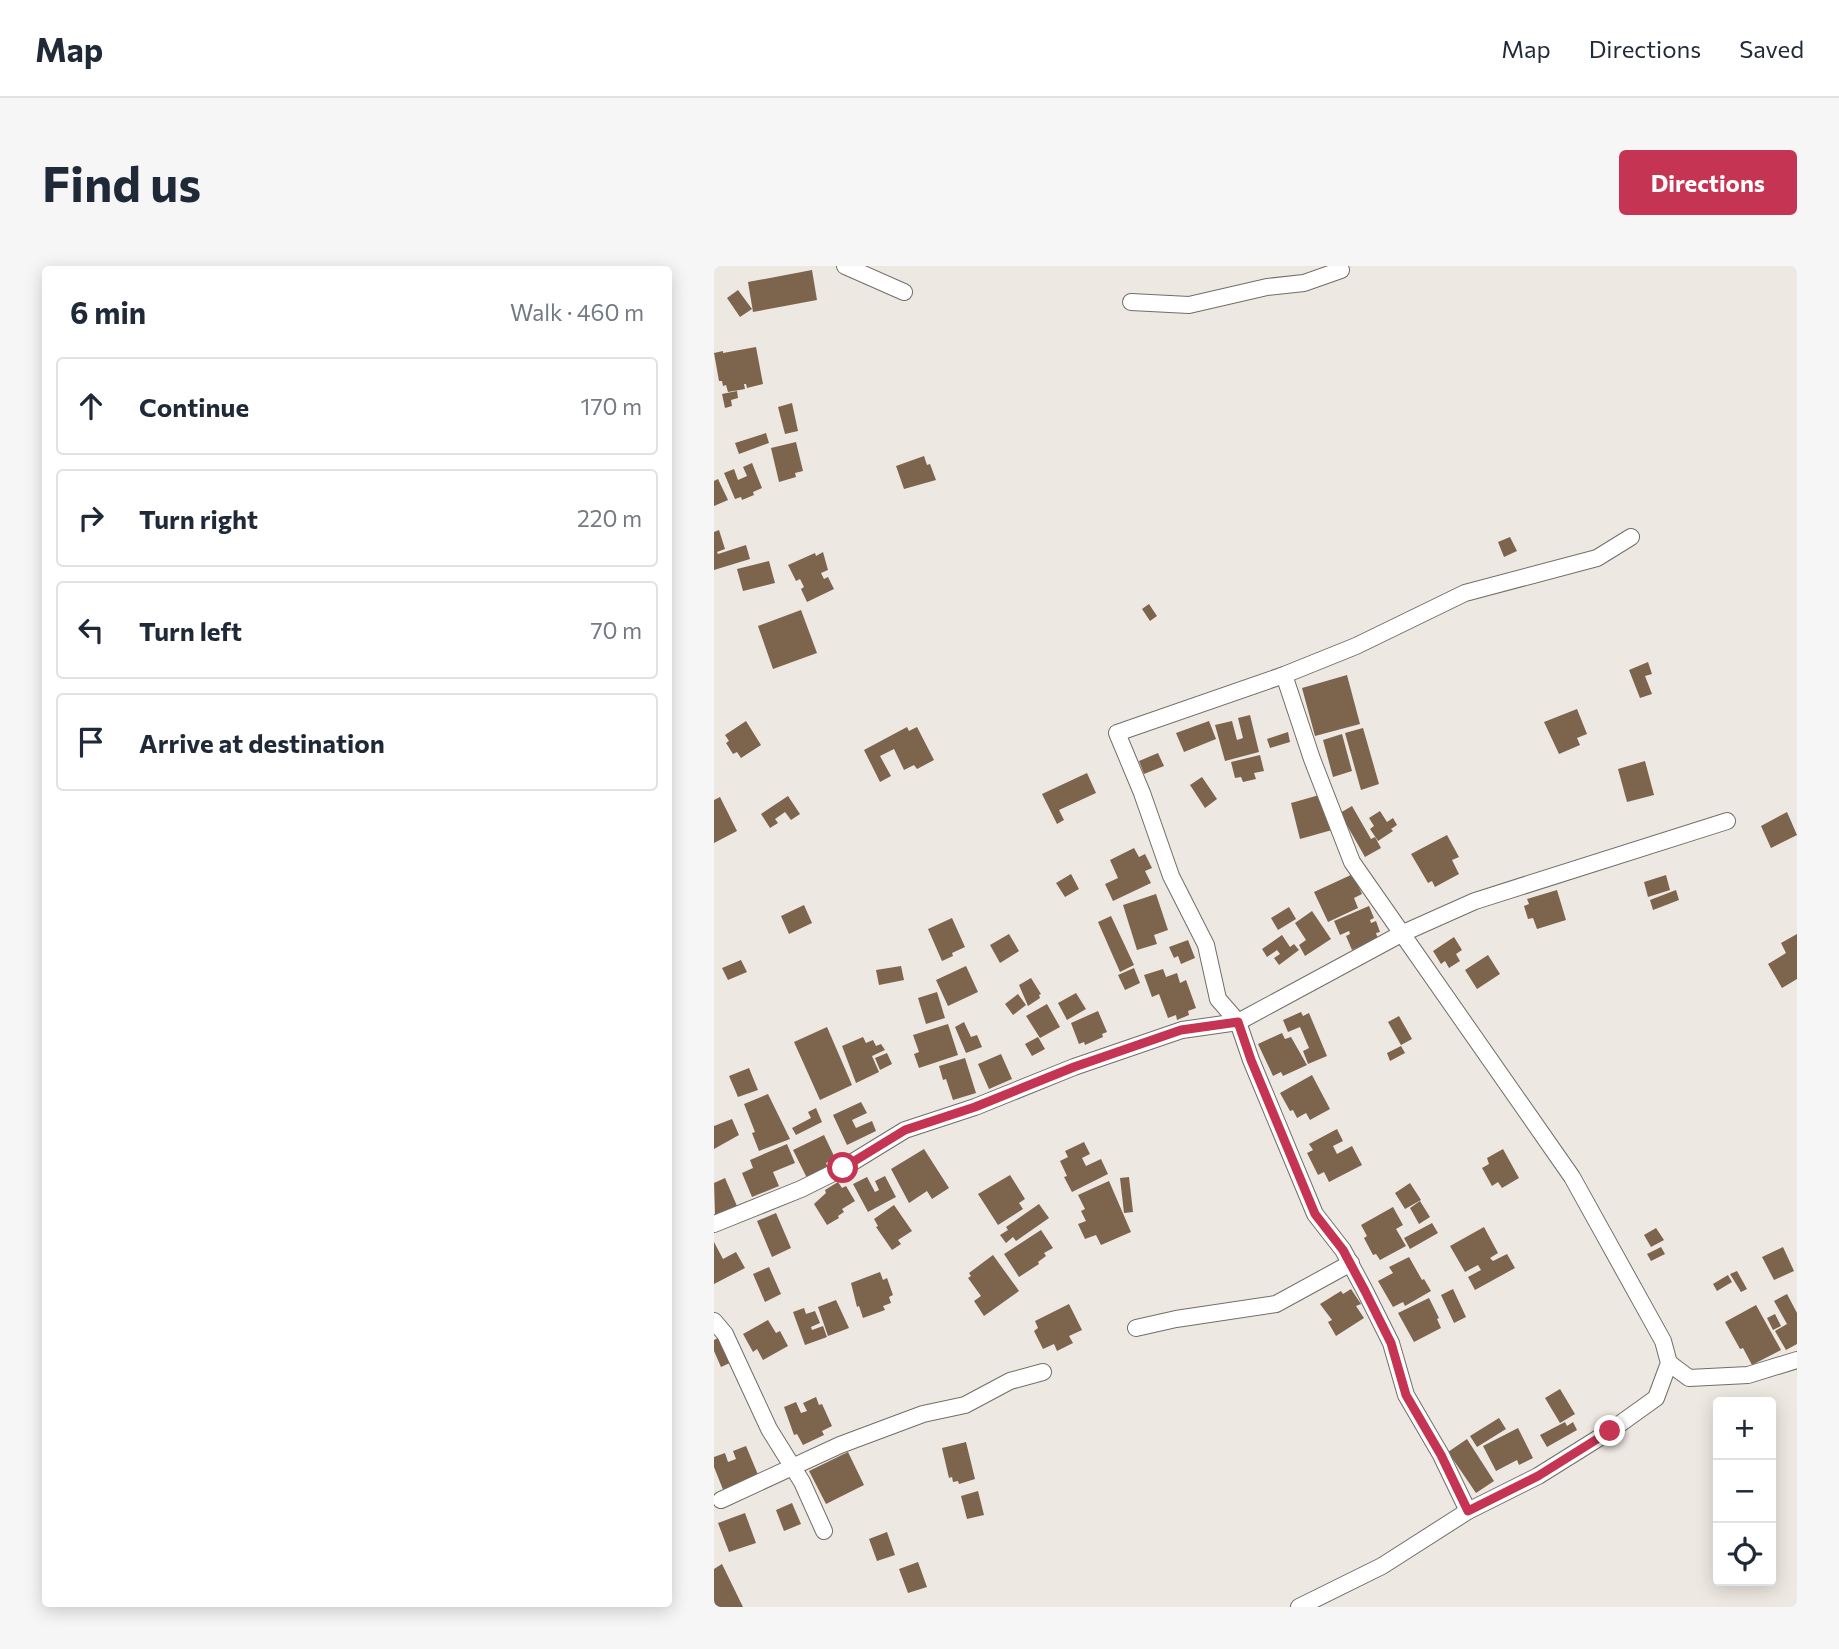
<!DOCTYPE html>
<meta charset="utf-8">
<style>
body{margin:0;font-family:Commissioner,sans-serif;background:#f6f6f7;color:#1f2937}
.controls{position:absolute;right:21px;bottom:21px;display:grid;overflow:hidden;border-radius:7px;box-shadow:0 4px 18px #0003}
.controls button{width:63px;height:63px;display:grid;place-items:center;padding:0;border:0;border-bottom:2px solid #e0e1e3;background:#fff;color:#1f2937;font:35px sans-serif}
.stop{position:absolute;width:21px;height:21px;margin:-16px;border:5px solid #c53553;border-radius:50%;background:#fff}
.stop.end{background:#c53553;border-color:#fff;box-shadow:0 2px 7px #0008}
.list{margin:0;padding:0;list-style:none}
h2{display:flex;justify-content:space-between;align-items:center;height:91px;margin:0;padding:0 28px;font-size:30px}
h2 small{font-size:23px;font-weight:400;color:#747a83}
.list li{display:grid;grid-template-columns:46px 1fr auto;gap:21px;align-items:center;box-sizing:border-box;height:98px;margin:0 14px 14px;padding:0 14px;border:2px solid #e0e1e3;border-radius:7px}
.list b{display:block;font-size:26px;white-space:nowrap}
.list em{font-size:23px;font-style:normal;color:#747a83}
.icon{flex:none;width:38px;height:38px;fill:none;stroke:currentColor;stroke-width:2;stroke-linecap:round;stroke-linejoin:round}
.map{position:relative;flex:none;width:1083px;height:1341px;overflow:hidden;border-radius:7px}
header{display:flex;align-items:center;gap:42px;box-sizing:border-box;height:98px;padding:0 35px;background:#fff;border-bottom:2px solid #e0e1e3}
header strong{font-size:33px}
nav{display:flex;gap:38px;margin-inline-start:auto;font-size:24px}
.intro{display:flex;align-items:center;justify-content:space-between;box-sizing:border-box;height:168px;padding:0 42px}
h1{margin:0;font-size:49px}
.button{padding:18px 32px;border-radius:7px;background:#c53553;color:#fff;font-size:24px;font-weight:700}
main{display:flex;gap:42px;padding:0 42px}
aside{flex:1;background:#fff;border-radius:7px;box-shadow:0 4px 18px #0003}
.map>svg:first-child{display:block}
.building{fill:#7d644d}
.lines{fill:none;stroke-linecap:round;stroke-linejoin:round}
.minor-casing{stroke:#726d68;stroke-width:18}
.minor{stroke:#fff;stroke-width:16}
.route{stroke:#c53553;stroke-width:9}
</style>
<header>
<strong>Map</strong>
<nav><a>Map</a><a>Directions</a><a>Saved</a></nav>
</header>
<div class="intro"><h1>Find us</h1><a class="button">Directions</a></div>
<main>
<aside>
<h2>6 min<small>Walk · 460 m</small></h2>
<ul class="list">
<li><svg class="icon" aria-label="ahead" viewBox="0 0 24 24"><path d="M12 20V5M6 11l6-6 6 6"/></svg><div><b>Continue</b></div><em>170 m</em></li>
<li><svg class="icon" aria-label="right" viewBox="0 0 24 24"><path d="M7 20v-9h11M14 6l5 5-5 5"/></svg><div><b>Turn right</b></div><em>220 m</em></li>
<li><svg class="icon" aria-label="left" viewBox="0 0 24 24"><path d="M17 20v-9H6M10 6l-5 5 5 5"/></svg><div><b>Turn left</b></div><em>70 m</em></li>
<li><svg class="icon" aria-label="arrive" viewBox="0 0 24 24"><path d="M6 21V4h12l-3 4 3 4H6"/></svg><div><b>Arrive at destination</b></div></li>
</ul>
</aside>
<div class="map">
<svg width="1083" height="1341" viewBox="0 0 1083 1341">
<rect width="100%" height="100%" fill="#eee8e2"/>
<g class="building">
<path d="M 98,4 L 103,34 L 39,46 L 34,16 Z"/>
<path d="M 24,24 L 38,43 L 26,51 L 13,32 Z"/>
<path d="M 42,81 L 49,118 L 33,122 L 32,118 L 30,118 L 31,123 L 14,126 L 12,119 L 9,120 L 8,115 L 5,115 L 0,87 L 9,85 L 9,87 Z"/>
<path d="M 23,125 L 24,132 L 17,134 L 18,140 L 11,142 L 8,128 Z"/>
<path d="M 78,137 L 84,165 L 71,168 L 64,141 Z"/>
<path d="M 52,167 L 55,177 L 25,188 L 21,177 Z"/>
<path d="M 82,176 L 89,205 L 81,207 L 82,211 L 65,216 L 57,182 Z"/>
<path d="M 210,190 L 213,199 L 216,198 L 222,214 L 190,223 L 182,200 Z"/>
<path d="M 38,197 L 48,222 L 39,226 L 40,229 L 28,234 L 27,231 L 21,233 L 10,207 L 20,203 L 24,214 L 33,210 L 29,201 Z"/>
<path d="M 4,213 L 14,234 L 0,240 L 0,215 Z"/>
<path d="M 5,264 L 11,283 L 3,286 L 4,288 L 32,279 L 36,293 L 0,304 L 0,266 Z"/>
<path d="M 796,271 L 803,285 L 790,291 L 784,276 Z"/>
<path d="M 109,286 L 114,304 L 107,307 L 110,313 L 114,311 L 120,323 L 93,336 L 87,323 L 90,321 L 86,313 L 82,315 L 74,299 L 101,287 L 102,290 Z"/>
<path d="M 55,295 L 61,317 L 29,325 L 23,303 Z"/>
<path d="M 435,338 L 443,350 L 436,355 L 428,343 Z"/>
<path d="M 87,344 L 103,387 L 59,403 L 44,360 Z"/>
<path d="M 934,396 L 938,408 L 931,410 L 938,428 L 926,432 L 915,404 Z"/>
<path d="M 633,409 L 646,458 L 601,470 L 588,422 Z"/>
<path d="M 863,443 L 873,468 L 863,472 L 866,479 L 845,488 L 830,456 Z"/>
<path d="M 536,449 L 545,486 L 511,495 L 501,459 L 518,455 L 523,474 L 529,472 L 524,452 Z"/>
<path d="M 32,455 L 47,479 L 27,492 L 23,486 L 19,488 L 12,477 L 15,475 L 11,469 Z"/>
<path d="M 495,455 L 502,473 L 470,486 L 462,467 Z"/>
<path d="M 193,461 L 195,465 L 203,461 L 220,494 L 203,503 L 200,499 L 190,504 L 180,483 L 166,490 L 177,510 L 166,516 L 150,484 Z"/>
<path d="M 649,462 L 665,518 L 647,524 L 631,467 Z"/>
<path d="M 574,466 L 576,476 L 556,482 L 553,473 Z"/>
<path d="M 628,468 L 638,505 L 619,511 L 609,474 Z"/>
<path d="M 444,487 L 450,500 L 430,508 L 425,495 Z"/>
<path d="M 546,489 L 550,505 L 540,507 L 542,513 L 529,516 L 527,511 L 521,512 L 517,496 Z"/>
<path d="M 931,495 L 940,529 L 913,536 L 904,503 Z"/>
<path d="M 373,507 L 382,527 L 345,544 L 350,554 L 343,558 L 328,528 Z"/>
<path d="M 488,511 L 503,533 L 491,542 L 476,519 Z"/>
<path d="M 609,528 L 618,564 L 586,573 L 577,537 Z"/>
<path d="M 74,530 L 86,548 L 77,554 L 71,546 L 61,553 L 64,557 L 56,562 L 47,548 Z"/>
<path d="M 6,531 L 23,565 L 0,577 L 0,534 Z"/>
<path d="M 638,540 L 657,573 L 661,571 L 667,582 L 651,591 L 626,547 Z"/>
<path d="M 666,545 L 673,556 L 679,552 L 683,559 L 677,563 L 679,565 L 664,575 L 656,563 L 660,560 L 655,552 Z"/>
<path d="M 1073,546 L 1083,569 L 1057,582 L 1047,560 Z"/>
<path d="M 733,569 L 745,591 L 738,594 L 745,608 L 721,621 L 718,615 L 714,617 L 697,588 Z"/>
<path d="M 420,582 L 425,591 L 431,588 L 438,602 L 431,605 L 437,617 L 399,635 L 391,618 L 404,612 L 396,594 Z"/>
<path d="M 357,608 L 365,623 L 351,631 L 342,617 Z"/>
<path d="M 639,608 L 648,628 L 640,632 L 644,642 L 614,656 L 600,626 Z"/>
<path d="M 952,609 L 956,624 L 934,631 L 930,616 Z"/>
<path d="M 843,624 L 852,654 L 823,663 L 819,652 L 814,653 L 810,640 L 815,638 L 813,633 Z"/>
<path d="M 962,624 L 965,634 L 939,644 L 936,634 Z"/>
<path d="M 442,628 L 454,664 L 440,669 L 443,678 L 423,684 L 409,639 Z"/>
<path d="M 90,639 L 98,657 L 75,668 L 67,650 Z"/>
<path d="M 655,640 L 660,652 L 656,654 L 657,657 L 662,655 L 666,666 L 662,667 L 664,673 L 638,684 L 632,670 L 636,668 L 635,665 L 626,669 L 620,655 Z"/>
<path d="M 575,641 L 582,653 L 564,664 L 557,652 Z"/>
<path d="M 598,645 L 617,673 L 591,690 L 585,679 L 592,674 L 581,657 Z"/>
<path d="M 397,650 L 420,699 L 406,706 L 384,656 Z"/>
<path d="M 238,652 L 251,681 L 238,687 L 239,690 L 228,695 L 214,663 Z"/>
<path d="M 295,668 L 305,685 L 286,697 L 276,679 Z"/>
<path d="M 1083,668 L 1083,713 L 1068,722 L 1054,698 L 1072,687 L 1067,677 Z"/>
<path d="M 568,669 L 576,681 L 580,678 L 585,684 L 565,699 L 560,692 L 566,688 L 563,684 L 553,691 L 548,683 Z"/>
<path d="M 740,671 L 748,684 L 742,688 L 746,695 L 735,702 L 731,695 L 727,698 L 719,685 Z"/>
<path d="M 474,674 L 481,692 L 467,698 L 464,690 L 460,692 L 455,681 Z"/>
<path d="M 774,689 L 786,708 L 763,723 L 751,704 Z"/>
<path d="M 27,694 L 33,706 L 14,714 L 8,702 Z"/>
<path d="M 187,700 L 190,714 L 165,719 L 162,704 Z"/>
<path d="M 252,700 L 264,726 L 234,740 L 222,714 Z"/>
<path d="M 420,702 L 426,717 L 411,724 L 404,709 Z"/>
<path d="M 449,703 L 452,711 L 463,707 L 466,717 L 472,714 L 482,742 L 474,745 L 475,749 L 463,754 L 462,749 L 454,752 L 445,728 L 438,731 L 430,709 Z"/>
<path d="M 317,712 L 327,728 L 325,729 L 326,732 L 314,740 L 305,719 Z"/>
<path d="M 223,726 L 231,752 L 212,758 L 204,732 Z"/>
<path d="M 362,727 L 372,743 L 353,754 L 344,737 Z"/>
<path d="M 304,728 L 312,739 L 299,749 L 291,738 Z"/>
<path d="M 333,738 L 346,761 L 326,772 L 312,750 Z"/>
<path d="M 384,745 L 393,766 L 388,768 L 389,771 L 371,779 L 370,776 L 365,778 L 357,757 Z"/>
<path d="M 587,746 L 589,750 L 595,747 L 613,790 L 594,798 L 589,785 L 595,782 L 586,761 L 574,766 L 569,754 Z"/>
<path d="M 685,750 L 698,773 L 687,779 L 674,756 Z"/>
<path d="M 250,756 L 257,771 L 263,769 L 268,781 L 252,787 L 241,761 Z"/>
<path d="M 234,758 L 244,789 L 205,802 L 200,788 L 205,786 L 199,769 Z"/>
<path d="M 113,761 L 138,819 L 106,834 L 80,776 Z"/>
<path d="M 568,767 L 571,773 L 577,771 L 593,799 L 569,810 L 567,806 L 559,810 L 544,778 Z"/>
<path d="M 149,771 L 152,777 L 159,774 L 162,780 L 167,778 L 171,784 L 158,790 L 165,806 L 142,817 L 128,780 Z"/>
<path d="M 324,771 L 331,783 L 318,790 L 311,778 Z"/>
<path d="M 687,780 L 691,787 L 676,795 L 673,787 Z"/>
<path d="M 173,787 L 178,798 L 166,804 L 161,792 Z"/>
<path d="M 287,788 L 298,813 L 275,823 L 264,798 Z"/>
<path d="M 251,792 L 262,827 L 239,834 L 232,813 L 229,814 L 225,800 Z"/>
<path d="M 35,802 L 44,824 L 24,831 L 15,810 Z"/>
<path d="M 598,809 L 616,843 L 596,854 L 592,847 L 583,852 L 579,844 L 576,845 L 566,827 Z"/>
<path d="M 54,828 L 76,873 L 45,885 L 38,867 L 41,866 L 30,838 Z"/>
<path d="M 147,836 L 153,847 L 138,854 L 142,862 L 158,855 L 162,865 L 133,879 L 119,849 Z"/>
<path d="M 102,842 L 108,856 L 82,869 L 78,862 L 97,852 L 94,846 Z"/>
<path d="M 18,853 L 25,869 L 0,883 L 0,860 Z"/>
<path d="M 623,863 L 629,875 L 619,880 L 623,888 L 638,880 L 648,899 L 615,916 L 610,906 L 604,909 L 593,887 L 599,884 L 595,878 Z"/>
<path d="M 110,869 L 121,892 L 112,897 L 114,901 L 93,912 L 79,884 Z"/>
<path d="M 370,876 L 376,888 L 368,892 L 372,900 L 387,893 L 394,908 L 358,926 L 350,911 L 353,910 L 346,895 L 354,891 L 351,885 Z"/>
<path d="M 73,878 L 81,897 L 59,906 L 65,920 L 38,931 L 28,907 L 39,902 L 36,894 Z"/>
<path d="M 210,883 L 235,922 L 218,933 L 213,925 L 195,937 L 177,903 Z"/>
<path d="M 789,883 L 805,912 L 788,922 L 784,916 L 778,920 L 768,902 L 775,898 L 773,892 Z"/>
<path d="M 296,909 L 311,933 L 305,937 L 309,943 L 284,959 L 264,928 Z"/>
<path d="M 171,910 L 182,931 L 154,946 L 139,918 L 153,911 L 161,926 L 165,924 L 161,915 Z"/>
<path d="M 415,911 L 419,946 L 410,947 L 406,912 Z"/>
<path d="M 11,912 L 23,940 L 1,949 L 0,917 Z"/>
<path d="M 395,915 L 417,966 L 387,979 L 382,969 L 371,973 L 364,958 L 372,955 L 367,945 L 371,943 L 364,929 Z"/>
<path d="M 124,916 L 128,922 L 132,920 L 141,935 L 128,943 L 130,946 L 124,950 L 125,952 L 113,959 L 100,938 L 112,927 L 111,924 Z"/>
<path d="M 696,917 L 707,934 L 691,943 L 681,927 Z"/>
<path d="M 706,935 L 716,951 L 705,958 L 696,942 Z"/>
<path d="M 325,938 L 335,952 L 302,975 L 299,971 L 292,977 L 286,969 L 294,964 L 292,961 Z"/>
<path d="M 180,939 L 198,965 L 184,974 L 187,978 L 178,984 L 162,961 L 164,960 L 160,953 Z"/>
<path d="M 679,941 L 689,959 L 682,963 L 692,980 L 666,994 L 662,988 L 659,989 L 650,972 L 653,970 L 647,959 Z"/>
<path d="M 62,947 L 77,982 L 58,991 L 43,955 Z"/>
<path d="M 718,957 L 724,967 L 696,983 L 690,972 Z"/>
<path d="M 770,961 L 784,987 L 776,992 L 779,995 L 793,988 L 801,1002 L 761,1024 L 754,1011 L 767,1004 L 764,999 L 751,1006 L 736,980 Z"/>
<path d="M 942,962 L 950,974 L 937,981 L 930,969 Z"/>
<path d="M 327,964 L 339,982 L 330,987 L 332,990 L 324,996 L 325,998 L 305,1011 L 290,988 Z"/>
<path d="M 0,976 L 9,993 L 22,986 L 31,1002 L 0,1018 Z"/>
<path d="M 947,981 L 951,988 L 937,995 L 933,988 Z"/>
<path d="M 1069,981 L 1080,1005 L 1060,1014 L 1048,991 Z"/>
<path d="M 279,989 L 305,1025 L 270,1050 L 260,1035 L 267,1030 L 254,1012 L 257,1010 L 255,1007 Z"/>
<path d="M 695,991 L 708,1014 L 710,1013 L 717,1025 L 691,1040 L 689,1036 L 679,1041 L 664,1015 L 679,1007 L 675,1001 Z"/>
<path d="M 55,1001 L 67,1028 L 51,1036 L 39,1008 Z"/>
<path d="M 1023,1005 L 1033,1023 L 1027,1026 L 1016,1008 Z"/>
<path d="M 166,1006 L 169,1014 L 173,1012 L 179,1029 L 175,1031 L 177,1037 L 169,1040 L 171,1044 L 149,1052 L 145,1040 L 143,1041 L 137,1017 Z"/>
<path d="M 1014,1009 L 1018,1016 L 1003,1025 L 999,1018 Z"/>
<path d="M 637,1023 L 647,1038 L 642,1040 L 650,1052 L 622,1070 L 614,1056 L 618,1054 L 606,1038 L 627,1025 L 629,1028 Z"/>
<path d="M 739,1023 L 752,1051 L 740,1057 L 727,1029 Z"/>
<path d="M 1073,1028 L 1083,1047 L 1083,1078 L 1072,1084 L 1061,1065 L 1073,1058 L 1060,1035 Z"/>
<path d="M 715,1032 L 725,1052 L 723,1053 L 727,1062 L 700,1076 L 684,1047 Z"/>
<path d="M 122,1034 L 135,1062 L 114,1070 L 104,1041 Z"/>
<path d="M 355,1038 L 368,1064 L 355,1070 L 359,1077 L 343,1085 L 340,1078 L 329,1083 L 320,1065 L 324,1062 L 321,1055 Z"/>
<path d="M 1042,1039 L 1067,1084 L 1038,1099 L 1029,1082 L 1026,1083 L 1011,1056 Z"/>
<path d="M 90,1042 L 92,1048 L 101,1045 L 106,1057 L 97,1061 L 98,1064 L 109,1060 L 113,1071 L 91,1079 L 79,1046 Z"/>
<path d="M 1061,1048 L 1067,1060 L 1059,1064 L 1053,1052 Z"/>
<path d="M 54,1054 L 62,1067 L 66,1065 L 74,1080 L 49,1094 L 43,1083 L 39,1086 L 29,1068 Z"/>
<path d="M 6,1071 L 18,1096 L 7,1101 L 0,1085 L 0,1074 Z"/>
<path d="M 846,1123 L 861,1148 L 846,1157 L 831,1132 Z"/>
<path d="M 102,1131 L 105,1139 L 108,1138 L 118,1160 L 108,1165 L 110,1169 L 89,1179 L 83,1168 L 80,1169 L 70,1141 L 82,1136 L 87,1147 L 93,1145 L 89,1137 Z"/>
<path d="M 785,1152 L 792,1163 L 763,1181 L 756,1170 Z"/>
<path d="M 851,1156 L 853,1160 L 859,1156 L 863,1164 L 833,1181 L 826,1169 Z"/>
<path d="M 804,1162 L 819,1192 L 805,1199 L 803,1194 L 782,1205 L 769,1180 Z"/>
<path d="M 753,1173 L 780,1215 L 762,1227 L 734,1186 Z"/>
<path d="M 252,1176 L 261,1213 L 245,1218 L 244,1215 L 239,1216 L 238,1211 L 235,1212 L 228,1182 Z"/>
<path d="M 32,1180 L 45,1211 L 12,1231 L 0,1201 L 0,1191 L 11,1187 L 14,1196 L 22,1193 L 19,1185 Z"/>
<path d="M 134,1186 L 150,1219 L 112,1238 L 95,1205 Z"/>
<path d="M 264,1225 L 270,1249 L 253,1253 L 247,1230 Z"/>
<path d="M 78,1237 L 87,1258 L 70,1265 L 62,1244 Z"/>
<path d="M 31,1247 L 42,1277 L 15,1286 L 4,1257 Z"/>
<path d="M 173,1266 L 181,1289 L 163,1295 L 155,1273 Z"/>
<path d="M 204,1296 L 213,1321 L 194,1327 L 185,1303 Z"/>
<path d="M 8,1298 L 29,1341 L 0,1341 L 0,1303 Z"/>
</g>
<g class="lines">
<g class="minor-casing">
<g id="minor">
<path d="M 131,0 L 190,26"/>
<path d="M 417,36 L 475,39 L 553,21 L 590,17 L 627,4"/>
<path d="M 570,409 L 598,493 L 638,596 L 858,911 L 949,1075 L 955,1097 L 942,1132 L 896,1165 L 824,1210 L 754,1245 L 668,1300 L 585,1341"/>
<path d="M 0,958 L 87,923 L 129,902 L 191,864 L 261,841 L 360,801 L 468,764 L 524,756 L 687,668 L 761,635 L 1013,555"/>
<path d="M 0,1055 L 11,1068 L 55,1163 L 88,1216 L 110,1265"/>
<path d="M 422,1062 L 462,1053 L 562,1038 L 637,997"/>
<path d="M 955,1097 L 975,1112 L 1034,1109 L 1083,1094"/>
<path d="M 7,1234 L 126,1179 L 209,1148 L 251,1139 L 296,1115 L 329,1106"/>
<path d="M 754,1245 L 727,1189 L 692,1129 L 677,1077 L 651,1025 L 629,984 L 601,948 L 537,794 L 524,756 L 504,733 L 492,679 L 457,610 L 428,527 L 403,467 L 570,409 L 642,380 L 751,327 L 883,292 L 917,271"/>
</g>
</g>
<use href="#minor" class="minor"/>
</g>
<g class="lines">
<path class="route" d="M 129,902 L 191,864 L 261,841 L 360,801 L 467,764 L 524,756 L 537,794 L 601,948 L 629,984 L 651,1025 L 677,1077 L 692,1129 L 727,1189 L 754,1245 L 824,1210 L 896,1165"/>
</g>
</svg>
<div class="controls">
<button>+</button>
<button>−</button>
<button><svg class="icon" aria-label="locate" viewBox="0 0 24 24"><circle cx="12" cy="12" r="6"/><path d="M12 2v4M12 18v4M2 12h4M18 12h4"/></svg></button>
</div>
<div class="stop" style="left:129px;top:902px"></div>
<div class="stop end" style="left:896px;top:1165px"></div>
</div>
</main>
